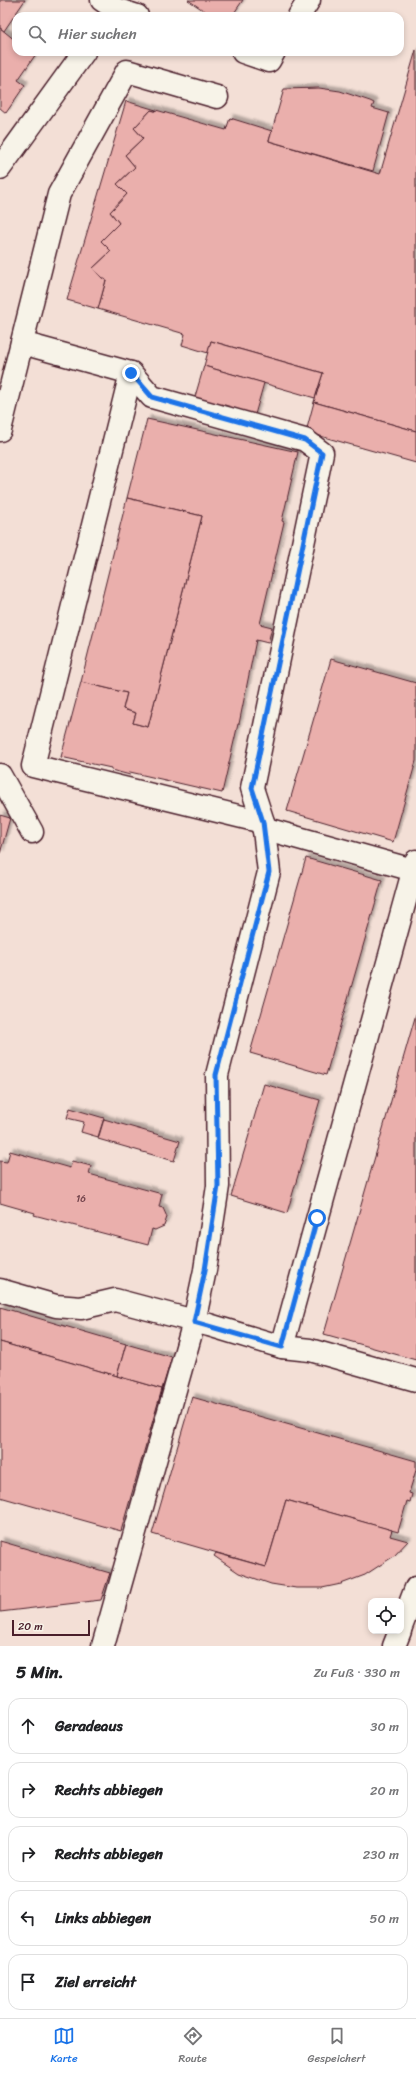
<!DOCTYPE html>
<html lang="de">
<meta charset="utf-8">
<style>
body{margin:0;font-family:Sriracha,sans-serif;background:#f6f6f6;color:#202124}
.controls{position:absolute;right:12px;bottom:12px;display:grid;overflow:hidden;border-radius:8px;box-shadow:0 2px 6px #0003}
.controls button{width:36px;height:36px;display:grid;place-items:center;padding:0;border:0;border-bottom:1px solid #e0e0e0;background:#fff;color:#202124;font:20px sans-serif}
.scale{position:absolute;left:12px;bottom:10px;width:78px;box-sizing:border-box;padding-left:4px;border:2px solid #4a1f2b;border-top:0;font-size:11px;line-height:14px;white-space:nowrap;color:#4a1f2b;-webkit-text-stroke:3px #f7f3e8;paint-order:stroke}
.stop{position:absolute;width:12px;height:12px;margin:-9px;border:3px solid #1a73e8;border-radius:50%;background:#fff}
.stop.end{background:#1a73e8;border-color:#fff;box-shadow:0 1px 4px #0008}
.list{margin:0;padding:0;list-style:none}
h2{display:flex;justify-content:space-between;align-items:center;height:52px;margin:0;padding:0 16px;font-size:17px}
h2 small{font-size:13px;font-weight:400;color:#757577}
.list li{display:grid;grid-template-columns:26px 1fr auto;gap:12px;align-items:center;box-sizing:border-box;height:56px;margin:0 8px 8px;padding:0 8px;border:1px solid #e0e0e0;border-radius:12px}
.list b{display:block;font-size:15px;white-space:nowrap}
.list em{font-size:13px;font-style:normal;color:#757577}
.icon{flex:none;width:22px;height:22px;fill:none;stroke:currentColor;stroke-width:2;stroke-linecap:round;stroke-linejoin:round}
.map{position:relative;flex:none;width:416px;height:1646px;overflow:hidden}
.search{position:absolute;background:#fff;box-shadow:0 2px 6px #0003;left:12px;right:12px;top:12px;height:44px;display:flex;align-items:center;gap:10px;box-sizing:border-box;padding:0 14px;border-radius:12px;color:#757577;font-size:15px}
.sheet{height:372px;background:#fff}
nav{display:flex;justify-content:space-around;align-items:center;box-sizing:border-box;height:56px;border-top:1px solid #e0e0e0;background:#fff;font-size:11px;color:#757577}
nav a{display:grid;justify-items:center;gap:2px}
nav .on{color:#1a73e8}
.map>svg:first-child{display:block}
.building{fill:#eaafac;stroke:#4a1f2b;filter:url(#shadow)}
.lines{fill:none;stroke-linecap:round;stroke-linejoin:round}
.minor-casing{stroke:#4a1f2b;stroke-width:25}
.minor{stroke:#f7f3e8;stroke-width:22}
.route{stroke:#1a73e8;stroke-width:5}
.labels{text-anchor:middle;dominant-baseline:central;stroke-width:3;stroke-linejoin:round;paint-order:stroke}
.number-label{font-size:10px;fill:#72434b}
</style>
<div class="map">
<svg width="416" height="1646" viewBox="0 0 416 1646">
<defs>
<filter id="shadow"><feDropShadow dx="3.5" dy="-3.5" stdDeviation="1" flood-color="#0004"/></filter>
</defs>
<rect width="100%" height="100%" fill="#f3dfd6"/>
<filter id="ink" filterUnits="userSpaceOnUse"><feTurbulence type="fractalNoise" baseFrequency=".025" numOctaves="2"/><feDisplacementMap in="SourceGraphic" scale="8" xChannelSelector="R" yChannelSelector="G"/><feConvolveMatrix kernelMatrix="1 2 1 2 8 2 1 2 1" color-interpolation-filters="sRGB"/></filter>
<g filter="url(#ink)">
<g class="building">
<path d="M 0,0 L 25,0 L 4,31 L 0,28 Z"/>
<path d="M 188,0 L 243,0 L 232,16 L 212,16 Z"/>
<path d="M 0,28 L 16,41 L 16,52 L 33,52 L 36,54 L 18,80 L 25,85 L 6,113 L 0,108 Z"/>
<path d="M 416,50 L 416,431 L 314,402 L 323,373 L 211,341 L 208,353 L 182,345 L 185,334 L 98,309 L 106,280 L 102,278 L 93,268 L 111,251 L 101,241 L 119,223 L 110,212 L 127,194 L 117,184 L 135,167 L 125,155 L 143,138 L 134,128 L 151,110 L 155,111 L 156,110 L 226,130 L 230,118 L 272,131 L 269,141 L 380,174 Z"/>
<path d="M 319,88 L 340,91 L 370,101 L 374,103 L 372,108 L 389,113 L 373,171 L 269,141 L 284,89 Z"/>
<path d="M 126,101 L 156,110 L 155,111 L 151,110 L 134,128 L 143,138 L 125,155 L 135,167 L 117,184 L 127,194 L 110,212 L 119,223 L 101,241 L 111,251 L 93,268 L 102,278 L 106,280 L 98,309 L 67,300 Z"/>
<path d="M 211,341 L 323,373 L 315,398 L 204,366 Z"/>
<path d="M 204,366 L 264,383 L 254,418 L 194,400 Z"/>
<path d="M 314,402 L 416,431 L 416,463 L 306,432 Z"/>
<path d="M 147,419 L 298,452 L 282,521 L 284,522 L 260,624 L 272,627 L 268,643 L 256,640 L 239,724 L 238,724 L 222,793 L 130,772 L 130,775 L 111,770 L 111,768 L 61,757 L 81,682 L 127,693 L 123,709 L 136,713 L 133,723 L 148,727 L 202,516 L 127,498 Z"/>
<path d="M 127,498 L 202,516 L 148,727 L 133,723 L 136,713 L 123,709 L 127,693 L 81,682 Z"/>
<path d="M 331,659 L 416,683 L 416,761 L 393,842 L 287,811 Z"/>
<path d="M 0,815 L 10,818 L 0,854 Z"/>
<path d="M 306,858 L 382,880 L 326,1075 L 250,1053 Z"/>
<path d="M 416,1014 L 416,1360 L 324,1334 Z"/>
<path d="M 264,1084 L 320,1100 L 287,1213 L 231,1196 Z"/>
<path d="M 70,1108 L 104,1118 L 98,1137 L 81,1132 L 84,1122 L 67,1118 Z"/>
<path d="M 104,1119 L 180,1141 L 174,1161 L 98,1139 Z"/>
<path d="M 10,1151 L 70,1168 L 72,1161 L 91,1166 L 89,1174 L 162,1194 L 159,1207 L 163,1208 L 167,1217 L 164,1226 L 155,1230 L 152,1229 L 148,1245 L 34,1215 L 35,1213 L 0,1203 L 0,1161 L 7,1162 Z"/>
<path d="M 0,1307 L 126,1344 L 117,1376 L 0,1342 Z"/>
<path d="M 0,1342 L 162,1389 L 121,1531 L 0,1497 Z"/>
<path d="M 126,1344 L 172,1357 L 162,1389 L 117,1376 Z"/>
<path d="M 192,1397 L 416,1461 L 416,1470 L 409,1493 L 412,1494 L 410,1502 L 407,1501 L 398,1532 L 286,1500 L 266,1567 L 152,1534 Z"/>
<path d="M 286,1500 L 392,1530 L 390,1536 L 408,1541 L 394,1556 L 365,1575 L 341,1584 L 322,1588 L 296,1588 L 271,1584 L 239,1573 L 214,1556 L 216,1553 L 266,1567 Z"/>
<path d="M 0,1541 L 110,1573 L 101,1600 L 0,1612 Z"/>
</g>
<g class="lines">
<g class="minor-casing">
<g id="minor">
<path d="M 102,0 L 115,9 L 137,16"/>
<path d="M 299,16 L 309,0"/>
<path d="M 243,52 L 269,61 L 274,52"/>
<path d="M 0,168 L 84,52"/>
<path d="M 22,343 L 131,373 L 152,397 L 305,440 L 322,453 L 252,788 L 263,822 L 269,872 L 217,1075 L 218,1186 L 205,1270 L 194,1322 L 103,1646"/>
<path d="M 131,373 L 33,766 L 263,822"/>
<path d="M 0,430 L 59,194 L 127,71 L 217,97"/>
<path d="M 0,775 L 32,832"/>
<path d="M 263,828 L 413,870"/>
<path d="M 0,1290 L 56,1306 L 81,1308 L 115,1300 L 209,1325 L 282,1347 L 310,1350 L 416,1380"/>
<path d="M 282,1347 L 416,861"/>
<path d="M 401,1627 L 416,1588"/>
<path d="M 394,1646 L 400,1631"/>
</g>
</g>
<use href="#minor" class="minor"/>
</g>
</g>
<g class="lines" filter="url(#ink)">
<path class="route" d="M 131,373 L 152,397 L 305,440 L 322,453 L 252,788 L 263,822 L 269,872 L 216,1075 L 218,1186 L 205,1270 L 194,1322 L 282,1347 L 317,1218"/>
</g>
<g class="labels">
<g class="number-label">
<text x="81" y="1199">16</text>
</g>
</g>
</svg>
<div class="controls">
<button><svg class="icon" aria-label="locate" viewBox="0 0 24 24"><circle cx="12" cy="12" r="6"/><path d="M12 2v4M12 18v4M2 12h4M18 12h4"/></svg></button>
</div>
<div class="scale">20 m</div>
<div class="stop" style="left:317px;top:1218px"></div>
<div class="stop end" style="left:131px;top:373px"></div>
<div class="search"><svg class="icon" aria-label="search" viewBox="0 0 24 24"><circle cx="10" cy="10" r="6"/><path d="M15 15l6 6"/></svg>Hier suchen</div>
</div>
<section class="sheet">
<h2>5 Min.<small>Zu Fuß · 330 m</small></h2>
<ul class="list">
<li><svg class="icon" aria-label="ahead" viewBox="0 0 24 24"><path d="M12 20V5M6 11l6-6 6 6"/></svg><div><b>Geradeaus</b></div><em>30 m</em></li>
<li><svg class="icon" aria-label="right" viewBox="0 0 24 24"><path d="M7 20v-9h11M14 6l5 5-5 5"/></svg><div><b>Rechts abbiegen</b></div><em>20 m</em></li>
<li><svg class="icon" aria-label="right" viewBox="0 0 24 24"><path d="M7 20v-9h11M14 6l5 5-5 5"/></svg><div><b>Rechts abbiegen</b></div><em>230 m</em></li>
<li><svg class="icon" aria-label="left" viewBox="0 0 24 24"><path d="M17 20v-9H6M10 6l-5 5 5 5"/></svg><div><b>Links abbiegen</b></div><em>50 m</em></li>
<li><svg class="icon" aria-label="arrive" viewBox="0 0 24 24"><path d="M6 21V4h12l-3 4 3 4H6"/></svg><div><b>Ziel erreicht</b></div></li>
</ul>
</section>
<nav>
<a class="on"><svg class="icon" aria-label="map" viewBox="0 0 24 24"><path d="M3 6l6-2 6 2 6-2v14l-6 2-6-2-6 2zM9 4v14M15 6v14"/></svg>Karte</a>
<a><svg class="icon" aria-label="directions" viewBox="0 0 24 24"><path d="M12 3l9 9-9 9-9-9zM9 14v-3h6M13 9l2 2-2 2"/></svg>Route</a>
<a><svg class="icon" aria-label="saved" viewBox="0 0 24 24"><path d="M7 4h10v16l-5-4-5 4z"/></svg>Gespeichert</a>
</nav>
